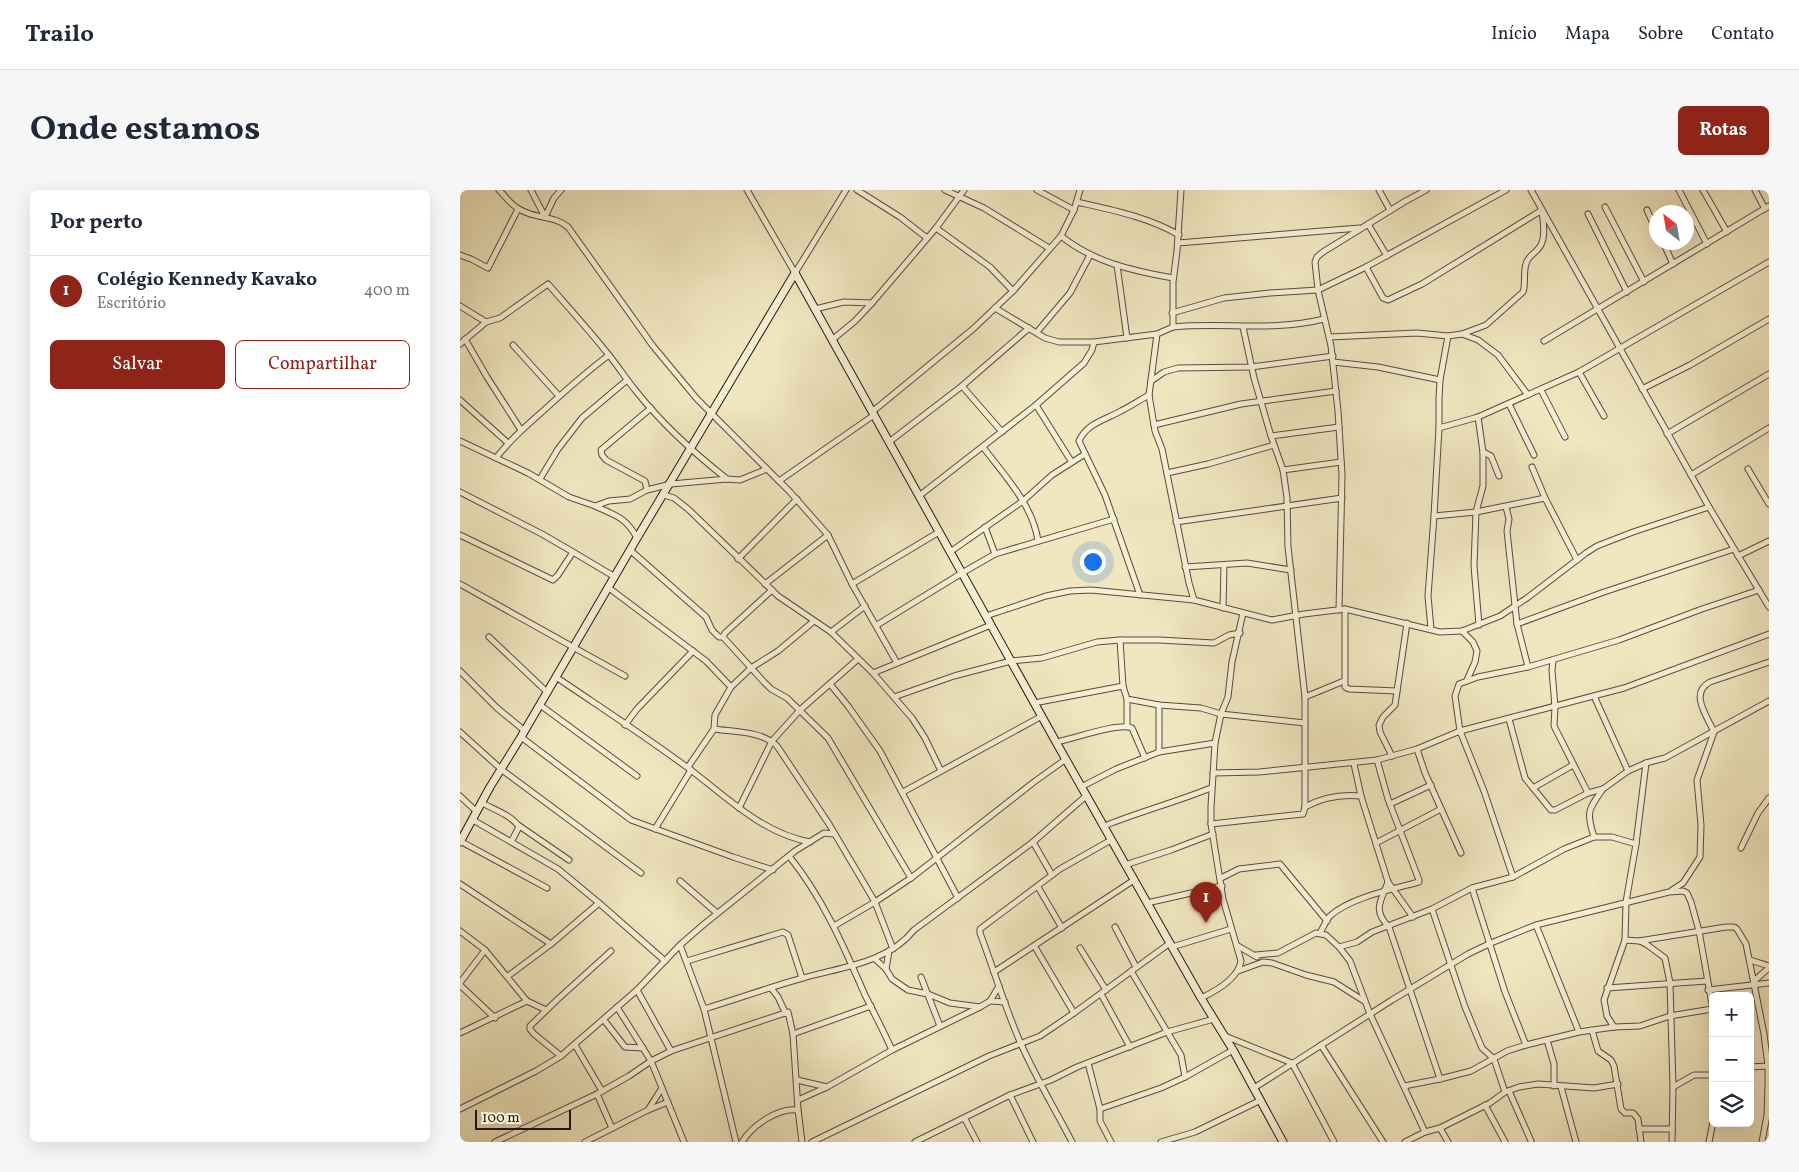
<!DOCTYPE html>
<html lang="pt">
<meta charset="utf-8">
<style>
body{margin:0;font-family:Vollkorn,serif;background:#f6f6f7;color:#1f2937}
.controls{position:absolute;right:15px;bottom:15px;display:grid;overflow:hidden;border-radius:8px;box-shadow:0 5px 20px #0002}
.controls button{width:45px;height:45px;display:grid;place-items:center;padding:0;border:0;border-bottom:1px solid #e0e1e3;background:#fff;color:#1f2937;font:25px sans-serif}
.compass{position:absolute;left:1189px;top:15px;width:45px;height:45px;border-radius:50%;background:#fff;box-shadow:0 5px 20px #0002;rotate:329deg}
.scale{position:absolute;left:15px;bottom:12px;width:96px;box-sizing:border-box;padding-left:5px;border:2px solid #251911;border-top:0;font-size:14px;line-height:18px;white-space:nowrap;color:#251911;-webkit-text-stroke:4px #f5efd5;paint-order:stroke}
.you{position:absolute;left:632px;top:371px;width:18px;height:18px;margin:-12px;border:4px solid #fff;border-radius:50%;background:#1a73e8;box-shadow:0 0 0 8px #1a73e833}
.badge{display:grid;place-items:center;width:32px;height:32px;border-radius:50%;background:#8f2418;color:#fff;font-size:16px;font-weight:700}
.pin{position:absolute;translate:-50% -41px;filter:drop-shadow(0 1px 2px #0008)}
.pin::after{content:'';position:absolute;top:26px;width:18px;height:15px;background:inherit;clip-path:polygon(0 0,100% 0,50% 100%)}
.list{margin:0;padding:0;list-style:none}
h2{display:flex;justify-content:space-between;align-items:center;height:65px;margin:0;padding:0 20px;font-size:21px}
h2 small{font-size:16px;font-weight:400;color:#747a83}
.list li{display:grid;grid-template-columns:32px 1fr auto;gap:15px;align-items:center;box-sizing:border-box;height:70px;padding:0 20px;border-top:1px solid #e0e1e3}
.list b{display:block;font-size:19px;white-space:nowrap}
.list p{margin:0;font-size:16px;white-space:nowrap;color:#747a83}
.list em{font-size:16px;font-style:normal;color:#747a83}
.actions{display:flex;gap:10px;padding:15px 20px}
.actions a{flex:1;padding:11px 0;border:1px solid #8f2418;border-radius:8px;text-align:center;font-size:18px;color:#8f2418}
.actions .main{background:#8f2418;color:#fff}
.icon{flex:none;width:28px;height:28px;fill:none;stroke:currentColor;stroke-width:2;stroke-linecap:round;stroke-linejoin:round}
.map{position:relative;flex:none;width:1309px;height:952px;overflow:hidden;border-radius:8px}
header{display:flex;align-items:center;gap:30px;box-sizing:border-box;height:70px;padding:0 25px;background:#fff;border-bottom:1px solid #e0e1e3}
header strong{font-size:24px}
nav{display:flex;gap:28px;margin-inline-start:auto;font-size:18px}
.intro{display:flex;align-items:center;justify-content:space-between;box-sizing:border-box;height:120px;padding:0 30px}
h1{margin:0;font-size:35px}
.button{padding:12px 22px;border-radius:8px;background:#8f2418;color:#fff;font-size:18px;font-weight:700}
main{display:flex;gap:30px;padding:0 30px}
aside{flex:1;background:#fff;border-radius:8px;box-shadow:0 5px 20px #0002}
.map>svg:first-child{display:block}
.lines{fill:none;stroke-linecap:round;stroke-linejoin:round}
.street-casing{stroke:#584c3c;stroke-width:7}
.secondary-casing{stroke:#251911;stroke-width:9}
.street{stroke:#f5efd5;stroke-width:5}
.secondary{stroke:#f5efd5;stroke-width:7}
</style>
<header>
<strong>Trailo</strong>
<nav><a>Início</a><a>Mapa</a><a>Sobre</a><a>Contato</a></nav>
</header>
<div class="intro"><h1>Onde estamos</h1><a class="button">Rotas</a></div>
<main>
<aside>
<h2>Por perto<small></small></h2>
<ul class="list">
<li><span class="badge">1</span><div><b>Colégio Kennedy Kavako</b><p>Escritório</p></div><em>400 m</em></li>
</ul>
<div class="actions"><a class="main">Salvar</a><a>Compartilhar</a></div>
</aside>
<div class="map">
<svg width="1309" height="952" viewBox="0 0 1309 952">
<rect width="100%" height="100%" fill="#f0e6bf"/>
<filter id="stains"><feTurbulence type="fractalNoise" baseFrequency=".004" numOctaves="4"/><feColorMatrix values="0 0 0 0 .2 0 0 0 0 .09 0 0 0 0 .02 0 0 0 .5 -.17"/></filter>
<radialGradient id="worn" r=".72"><stop offset=".6" stop-color="#630" stop-opacity="0"/><stop offset="1" stop-color="#630" stop-opacity=".3"/></radialGradient>
<g class="lines">
<g class="street-casing">
<g id="street">
<path d="M 39,0 C 45,6 51,15 59,19 C 74,29 94,25 108,37 L 193,156 L 237,209 L 330,302 L 368,345 L 392,394 L 437,473"/>
<path d="M 71,0 L 85,27"/>
<path d="M 287,0 L 335,83 L 386,0"/>
<path d="M 397,0 L 440,27 L 467,48"/>
<path d="M 485,0 L 524,18 L 589,58"/>
<path d="M 577,0 L 614,20"/>
<path d="M 919,0 L 930,20"/>
<path d="M 1071,0 L 1249,317 L 1309,417"/>
<path d="M 1219,0 L 1247,54"/>
<path d="M 1243,0 L 1267,42"/>
<path d="M 1295,0 L 1305,19"/>
<path d="M 617,12 C 652,20 688,27 719,45"/>
<path d="M 1145,17 L 1184,92"/>
<path d="M 1187,20 L 1196,40"/>
<path d="M 1128,24 L 1167,102"/>
<path d="M 85,27 L 94,8 L 101,0"/>
<path d="M 908,34 L 927,66"/>
<path d="M 476,38 L 530,77 L 553,101"/>
<path d="M 601,46 C 633,72 673,81 713,88"/>
<path d="M 1203,52 L 1213,74"/>
<path d="M 718,53 L 899,38"/>
<path d="M 0,65 L 11,69 L 28,78 L 58,19"/>
<path d="M 657,75 L 667,148"/>
<path d="M 906,77 L 923,108 L 928,110 L 962,94 L 1082,20 C 1083,31 1087,50 1078,59 C 1074,64 1068,66 1066,74 C 1063,83 1066,93 1063,102 L 1026,135 L 1002,144 L 988,146 L 980,190 L 979,209 L 979,238 L 974,326 L 968,406 L 971,439"/>
<path d="M 0,116 L 26,132 L 40,128 L 88,94 C 108,117 129,140 148,164 C 158,176 166,189 176,201 C 202,234 234,263 267,289"/>
<path d="M 535,118 L 585,148 L 599,152 L 634,152 L 697,144 L 713,137 L 713,92 L 717,61 L 721,0"/>
<path d="M 355,119 L 384,112 L 412,113 L 476,38 L 504,0"/>
<path d="M 712,123 L 764,108 L 810,103 L 858,100 L 906,77 L 1046,0"/>
<path d="M 713,137 C 765,132 811,142 864,129"/>
<path d="M 577,142 L 610,103 L 630,65"/>
<path d="M 697,144 L 689,205 L 695,241 L 702,259 L 729,393 L 734,410"/>
<path d="M 1002,144 L 1018,150 L 1038,165 L 1068,205"/>
<path d="M 870,147 L 957,143 L 988,146"/>
<path d="M 5,149 L 27,187 L 61,240"/>
<path d="M 372,150 L 395,131 L 412,113"/>
<path d="M 1084,151 L 1309,16"/>
<path d="M 0,154 L 26,132"/>
<path d="M 53,155 L 99,206"/>
<path d="M 873,172 L 918,177 L 980,190"/>
<path d="M 1119,182 L 1144,226"/>
<path d="M 691,191 L 704,182 L 718,178 L 791,177 L 873,166"/>
<path d="M 502,196 L 542,242"/>
<path d="M 1182,199 L 1230,175 L 1309,129"/>
<path d="M 1081,200 L 1105,247"/>
<path d="M 0,210 L 48,253"/>
<path d="M 1049,214 L 1074,265"/>
<path d="M 576,215 L 611,271"/>
<path d="M 412,222 L 513,139 L 553,101 L 601,46 L 614,20 L 620,0"/>
<path d="M 1018,227 L 1023,262 L 1023,296 L 1016,322 L 1014,376 L 1019,435"/>
<path d="M 694,235 L 781,214 L 876,201"/>
<path d="M 979,238 L 1018,227 L 1119,182 L 1309,72"/>
<path d="M 1207,244 L 1309,184"/>
<path d="M 811,246 L 879,237"/>
<path d="M 0,251 L 68,283 L 109,307 L 135,316 L 149,311 L 170,309 L 187,300 L 211,294 L 267,289 L 280,290 L 307,279"/>
<path d="M 429,252 L 502,196 L 569,138"/>
<path d="M 523,257 C 544,285 573,315 578,351"/>
<path d="M 1023,262 L 1031,266 L 1039,286"/>
<path d="M 36,268 C 50,250 66,236 83,221 C 105,201 126,182 149,165"/>
<path d="M 1072,277 L 1085,308"/>
<path d="M 1288,279 L 1309,314"/>
<path d="M 823,280 L 881,272"/>
<path d="M 707,283 L 748,274 L 814,255"/>
<path d="M 1231,285 L 1309,238"/>
<path d="M 80,289 L 98,259 L 122,228 L 167,190"/>
<path d="M 319,291 L 414,225"/>
<path d="M 187,300 L 185,291 L 146,270 L 142,265 L 141,260 L 191,218"/>
<path d="M 0,302 L 82,344 L 113,362"/>
<path d="M 204,305 L 214,308 L 228,319 L 318,406 L 371,442 L 413,483 L 452,528 L 465,548 L 481,581"/>
<path d="M 459,306 L 576,215 L 624,173 L 632,160 L 634,152"/>
<path d="M 135,316 C 156,326 166,327 177,348"/>
<path d="M 1046,317 L 1049,329 L 1047,341 L 1057,434 L 1068,477"/>
<path d="M 974,326 L 1016,322 L 1085,308 L 1117,370"/>
<path d="M 716,332 L 882,308"/>
<path d="M 525,337 L 535,364"/>
<path d="M 0,345 L 93,390 L 98,385 L 113,362 L 155,387"/>
<path d="M 170,360 L 246,427 L 252,440 L 259,447 L 263,447"/>
<path d="M 490,362 L 563,311 L 592,285 L 625,264"/>
<path d="M 1278,366 L 1309,351"/>
<path d="M 278,369 L 337,309"/>
<path d="M 725,377 L 787,373 L 831,380"/>
<path d="M 0,394 L 165,486"/>
<path d="M 305,394 L 368,345"/>
<path d="M 392,394 L 479,342"/>
<path d="M 149,398 L 246,471 L 271,497"/>
<path d="M 312,400 L 265,443 L 263,447 L 304,492 L 311,499 L 327,508 L 368,548 L 451,688"/>
<path d="M 680,405 L 645,305 L 619,251 C 627,233 645,230 661,221 C 671,216 680,210 689,205"/>
<path d="M 763,418 L 764,375"/>
<path d="M 885,419 L 885,497 L 889,499 L 937,501"/>
<path d="M 879,420 L 882,285 L 878,221 L 871,156 L 858,100 L 855,72 L 857,67 L 863,62 L 944,12 L 966,0"/>
<path d="M 526,426 L 586,406 L 610,401 L 631,400 L 734,410 L 812,430 L 844,424 L 885,419 L 980,442 L 1002,441 L 1040,426 L 1067,408 L 1126,363 L 1137,356 L 1173,342 L 1249,317"/>
<path d="M 1057,434 L 1144,402 L 1274,359"/>
<path d="M 417,435 L 502,383 L 535,364 L 654,329"/>
<path d="M 1002,441 L 1013,452 L 1017,461 L 1015,472 L 1007,490"/>
<path d="M 371,442 L 405,416"/>
<path d="M 29,447 L 87,502"/>
<path d="M 660,450 L 663,496 L 667,509 L 699,515 L 741,518 L 761,524 L 845,533"/>
<path d="M 1093,470 L 1092,480 L 1095,517 L 1094,536 L 1128,603"/>
<path d="M 0,481 L 37,518 L 65,541"/>
<path d="M 413,483 L 531,435"/>
<path d="M 96,487 C 140,517 185,546 228,578 C 266,606 301,643 350,652"/>
<path d="M 370,494 L 388,516 L 420,561 L 498,708"/>
<path d="M 1134,506 L 1168,581"/>
<path d="M 434,507 L 494,486 L 551,471 L 582,468 L 637,452 L 660,450 L 699,450 L 754,453 L 769,445 L 780,443"/>
<path d="M 845,507 L 884,491"/>
<path d="M 574,513 L 663,496"/>
<path d="M 80,515 L 177,586"/>
<path d="M 699,515 L 699,562"/>
<path d="M 1049,529 L 1065,588 L 1091,620 L 1095,620 L 1128,603 L 1143,599 L 1168,581 L 1186,573 L 1205,568 L 1309,511"/>
<path d="M 165,535 L 177,519 L 233,461"/>
<path d="M 667,536 L 667,509"/>
<path d="M 254,539 C 274,542 302,541 317,556 L 369,634 L 415,712 L 433,759"/>
<path d="M 0,542 L 42,580 L 181,683"/>
<path d="M 61,547 L 171,630 L 273,667 L 313,680"/>
<path d="M 596,552 C 613,549 659,532 672,538 L 685,568"/>
<path d="M 957,559 L 965,583 L 1001,663"/>
<path d="M 932,566 L 920,542 L 919,535 L 923,527 L 935,515 L 947,433"/>
<path d="M 894,574 L 901,606 L 928,692 L 953,727"/>
<path d="M 228,577 L 254,539 L 255,525 L 271,497 L 291,478 L 318,461 L 354,431"/>
<path d="M 753,583 L 799,582 L 917,570 L 957,559 L 1000,541 L 1164,498 L 1309,444"/>
<path d="M 621,597 L 656,579 L 699,562 L 755,553"/>
<path d="M 1073,598 L 1113,575"/>
<path d="M 443,602 L 582,526"/>
<path d="M 0,606 L 17,622"/>
<path d="M 22,613 C 33,619 53,626 59,637 L 51,652"/>
<path d="M 930,614 L 971,595"/>
<path d="M 845,617 C 863,607 881,604 901,606"/>
<path d="M 279,618 L 312,551 L 340,520 L 398,469"/>
<path d="M 13,630 L 98,679 L 139,713 L 205,771"/>
<path d="M 751,634 L 843,624 L 845,617 L 845,507 L 828,357 L 827,308 L 823,280 L 811,246 L 794,188 L 783,137"/>
<path d="M 58,635 L 109,670"/>
<path d="M 644,636 C 679,622 716,612 751,598"/>
<path d="M 195,639 L 231,580"/>
<path d="M 1134,647 C 1126,622 1128,620 1143,599"/>
<path d="M 0,651 L 87,698"/>
<path d="M 573,652 L 592,685"/>
<path d="M 916,653 L 981,619"/>
<path d="M 1281,658 L 1298,623 L 1309,608"/>
<path d="M 329,666 C 363,708 384,757 405,805 C 414,823 424,842 432,860"/>
<path d="M 665,675 L 711,660 L 753,644"/>
<path d="M 1053,687 L 1024,601 L 1000,541 L 995,506 L 999,494 L 1018,487 L 1068,477 L 1159,450 L 1242,419 L 1299,400"/>
<path d="M 761,688 L 779,679 L 820,674 L 867,731"/>
<path d="M 220,691 L 257,723"/>
<path d="M 928,692 C 921,711 912,720 929,737 L 980,889"/>
<path d="M 0,694 L 91,754"/>
<path d="M 578,697 L 602,738"/>
<path d="M 1012,698 L 1045,802 L 1066,855"/>
<path d="M 1212,700 L 1223,693 L 1240,667 L 1241,635 L 1237,590 L 1254,542 C 1247,526 1229,503 1250,492 L 1309,472"/>
<path d="M 687,713 L 762,696"/>
<path d="M 972,719 L 1005,817 L 1022,858 L 1034,869 L 1045,902"/>
<path d="M 1076,735 L 1119,842"/>
<path d="M 374,736 L 415,712 L 451,688 L 574,592 L 606,569"/>
<path d="M 655,737 L 676,777"/>
<path d="M 0,741 L 25,760 L 67,811 L 86,820"/>
<path d="M 860,743 C 863,738 866,730 870,726 C 889,708 933,699 959,692 L 959,690 L 928,609 L 917,570"/>
<path d="M 1165,750 L 1179,751 L 1266,737 L 1274,737 L 1277,739 L 1286,754 L 1304,844 L 1308,876 L 1308,895 L 1307,925 L 1302,952"/>
<path d="M 1180,751 L 1186,754 L 1205,768 L 1210,793 L 1213,897 L 1212,952"/>
<path d="M 220,755 L 244,819 L 276,952"/>
<path d="M 778,756 L 797,767"/>
<path d="M 575,757 L 614,823"/>
<path d="M 712,757 L 771,739"/>
<path d="M 879,757 L 897,752 L 912,742 L 972,719 L 1012,698 L 1053,687 L 1104,659 L 1134,647 L 1152,647 L 1176,654"/>
<path d="M 620,758 L 646,800"/>
<path d="M 796,765 L 818,763 L 856,743 L 866,745 L 879,757 L 890,771 L 910,824 L 965,942"/>
<path d="M 415,769 L 426,779 L 432,789 L 448,800 L 468,804 L 490,813 L 520,817"/>
<path d="M 1290,770 L 1309,776"/>
<path d="M 227,771 L 323,742 L 328,745 L 342,788"/>
<path d="M 426,779 L 429,761"/>
<path d="M 671,781 L 721,865 L 725,887"/>
<path d="M 778,781 L 803,772 L 812,773 L 846,785 L 874,792 L 904,811"/>
<path d="M 534,782 L 674,690"/>
<path d="M 48,786 L 91,754 L 139,713"/>
<path d="M 461,787 L 480,836"/>
<path d="M 1295,790 L 1309,778"/>
<path d="M 0,793 L 25,760"/>
<path d="M 0,795 L 35,828"/>
<path d="M 311,798 L 318,807 L 325,822"/>
<path d="M 1147,798 L 1247,791"/>
<path d="M 177,800 L 211,861"/>
<path d="M 1248,800 L 1309,793"/>
<path d="M 641,804 L 670,857"/>
<path d="M 741,808 C 756,801 778,789 781,771 L 763,709 L 751,634 L 751,617 L 755,553 L 761,524 L 768,507 L 772,472 L 783,423"/>
<path d="M 530,811 L 545,812"/>
<path d="M 157,817 L 191,871 L 224,952"/>
<path d="M 244,819 C 277,809 310,797 343,788 C 381,777 428,773 454,740 L 573,652 L 626,606"/>
<path d="M 144,830 L 165,857 L 183,858"/>
<path d="M 1154,837 L 1147,826 L 1144,810 L 1165,750 L 1166,712 L 1176,654 L 1186,573"/>
<path d="M 1132,840 L 1138,861 L 1151,870 L 1154,876 L 1161,919 L 1165,923 L 1173,923 L 1178,929 L 1181,952"/>
<path d="M 0,843 L 67,811"/>
<path d="M 333,844 L 411,816"/>
<path d="M 765,846 L 832,873 L 874,952"/>
<path d="M 1087,850 L 1094,874 L 1094,896"/>
<path d="M 115,855 L 142,901"/>
<path d="M 861,855 L 923,952"/>
<path d="M 101,866 L 74,844 L 70,839 L 70,836 L 98,809 L 151,761"/>
<path d="M 628,873 L 640,919 L 640,931 L 651,952"/>
<path d="M 1290,877 L 1309,876"/>
<path d="M 337,890 L 367,897"/>
<path d="M 944,896 L 980,889 L 1011,881 L 1047,861 L 1066,855 L 1119,842 L 1154,837 L 1180,836 L 1210,826 L 1252,819"/>
<path d="M 1101,897 L 1116,952"/>
<path d="M 1213,897 L 1234,885 L 1253,885"/>
<path d="M 794,898 L 932,810 L 1008,764 L 1031,753 L 1076,735 L 1209,702 L 1223,701 L 1227,703 L 1231,712 L 1239,741 L 1253,820"/>
<path d="M 1049,901 L 1071,951"/>
<path d="M 137,904 L 152,938"/>
<path d="M 550,905 L 573,952"/>
<path d="M 338,910 L 367,897 L 432,860 L 520,817 L 530,811 L 539,796"/>
<path d="M 1025,915 L 1045,952"/>
<path d="M 0,919 L 76,881 L 101,866 L 177,800 L 220,755 L 243,735 L 335,661 L 364,643 L 374,644"/>
<path d="M 640,919 L 701,898 L 725,887 L 773,860"/>
<path d="M 188,920 L 202,898"/>
<path d="M 505,929 L 517,952"/>
<path d="M 980,938 L 988,952"/>
<path d="M 1179,939 L 1212,939"/>
<path d="M 35,952 L 137,904 L 169,886 L 191,871 L 211,861 L 328,822 L 333,844 L 338,920 L 342,952"/>
<path d="M 125,952 L 188,920 L 208,912"/>
<path d="M 282,952 C 292,936 318,917 338,920"/>
<path d="M 352,952 L 529,866 L 580,846 L 614,823 L 710,753"/>
<path d="M 455,952 L 550,905 L 591,890 L 617,877 L 707,842 L 754,829"/>
<path d="M 612,952 C 595,919 576,888 561,854 C 545,818 534,780 520,743 L 520,739 L 600,679 L 651,650"/>
<path d="M 701,952 L 735,942 L 801,910"/>
<path d="M 945,952 L 965,942 L 980,938 L 1030,913 L 1045,902 L 1059,897 L 1078,894 L 1134,898 L 1158,894"/>
<path d="M 1249,952 L 1253,932"/>
</g>
</g>
<g class="secondary-casing">
<g id="secondary">
<path d="M 335,83 L 596,552 L 741,808 L 773,860 L 823,952"/>
<path d="M 0,652 L 30,597 L 61,547 L 177,348 L 335,83"/>
</g>
</g>
<use href="#street" class="street"/>
<use href="#secondary" class="secondary"/>
</g>
<rect width="100%" height="100%" filter="url(#stains)"/>
<rect width="100%" height="100%" fill="url(#worn)"/>
</svg>
<div class="controls">
<button>+</button>
<button>−</button>
<button><svg class="icon" aria-label="layers" viewBox="0 0 24 24"><path d="M12 4l9 5-9 5-9-5zM3 14l9 5 9-5"/></svg></button>
</div>
<svg class="compass" viewBox="-18 -18 36 36"><path d="M0-13l5 13h-10z" fill="#e53935"/><path d="M0 13l5-13h-10z" fill="#747a83"/></svg>
<div class="scale">100 m</div>
<div class="you"></div>
<div class="pin badge" style="left:746px;top:733px">1</div>
</div>
</main>
